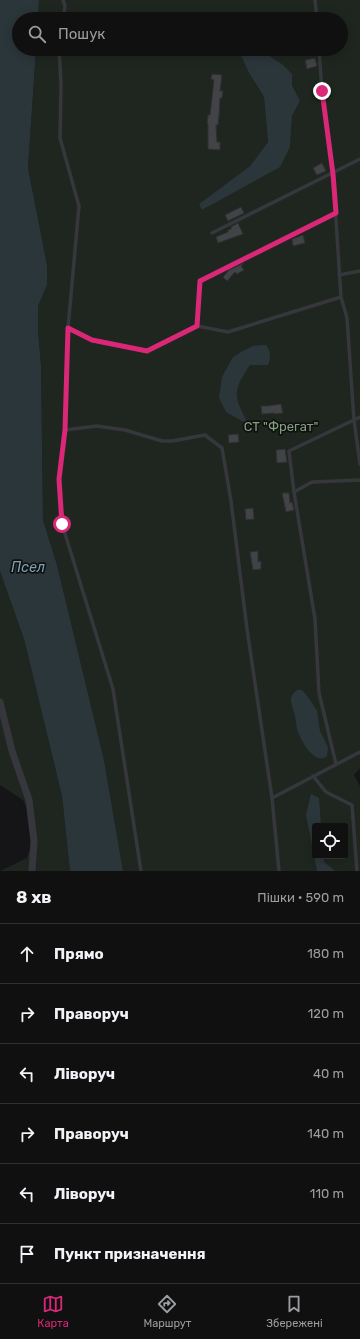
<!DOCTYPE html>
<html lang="uk">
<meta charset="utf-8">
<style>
body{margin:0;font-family:Rubik,sans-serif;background:#1e1e1f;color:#f1f3f6}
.controls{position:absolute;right:12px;bottom:12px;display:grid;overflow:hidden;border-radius:4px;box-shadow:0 2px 10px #0003}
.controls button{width:36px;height:36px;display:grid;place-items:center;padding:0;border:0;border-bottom:1px solid #303031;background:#101011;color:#f1f3f6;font:20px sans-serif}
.stop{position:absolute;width:12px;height:12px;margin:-9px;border:3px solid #db2777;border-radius:50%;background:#fff}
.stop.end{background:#db2777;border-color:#fff;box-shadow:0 1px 4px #0008}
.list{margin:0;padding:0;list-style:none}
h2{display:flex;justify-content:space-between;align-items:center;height:52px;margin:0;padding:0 16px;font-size:17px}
h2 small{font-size:13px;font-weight:400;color:#9c9d9f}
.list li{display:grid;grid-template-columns:26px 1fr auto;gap:12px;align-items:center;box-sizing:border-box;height:60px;padding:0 16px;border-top:1px solid #303031}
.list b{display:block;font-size:15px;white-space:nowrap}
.list em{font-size:13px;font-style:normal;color:#9c9d9f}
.icon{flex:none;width:22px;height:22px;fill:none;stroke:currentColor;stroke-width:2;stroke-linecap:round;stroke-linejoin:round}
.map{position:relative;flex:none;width:360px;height:871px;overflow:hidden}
.search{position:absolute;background:#101011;box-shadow:0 2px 10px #0003;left:12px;right:12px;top:12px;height:44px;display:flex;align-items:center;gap:10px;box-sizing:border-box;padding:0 14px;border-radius:22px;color:#9c9d9f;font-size:15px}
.sheet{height:412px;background:#101011}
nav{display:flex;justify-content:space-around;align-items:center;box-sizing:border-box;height:56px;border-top:1px solid #303031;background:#101011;font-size:11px;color:#9c9d9f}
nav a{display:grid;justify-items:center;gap:2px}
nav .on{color:#db2777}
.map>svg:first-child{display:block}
.green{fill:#1f261f;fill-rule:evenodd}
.water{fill:#2b363b}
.building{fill:#414347;stroke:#2f2f33}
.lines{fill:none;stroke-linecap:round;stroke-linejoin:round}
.lane{stroke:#36373c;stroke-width:3.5}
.street{stroke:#36373c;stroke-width:7}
.route{stroke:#db2777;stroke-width:5}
.labels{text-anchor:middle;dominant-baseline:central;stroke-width:3.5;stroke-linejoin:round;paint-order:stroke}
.park-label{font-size:13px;fill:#80a27d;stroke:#101011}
.water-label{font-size:14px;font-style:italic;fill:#7ca2b3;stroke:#101011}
</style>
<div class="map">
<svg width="360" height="871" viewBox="0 0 360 871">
<rect width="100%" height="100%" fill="#151517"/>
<g class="green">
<path d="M 39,0 L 360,0 L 360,768 L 354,775 L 360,786 L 360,871 L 123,871 L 104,760 L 57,565 L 43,520 L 41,365 L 38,330 L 38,306 L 47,285 L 47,265 L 28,168 L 36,49 L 238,49 L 249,73 L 264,97 L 268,142 L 250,166 L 199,204 L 203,210 L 290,147 L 292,116 L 300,101 L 282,64 L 271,57 L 264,49 L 341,49 L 341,19 L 38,19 ZM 315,826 L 345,826 L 345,856 L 315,856 Z"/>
<path d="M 0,571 L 24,639 L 62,796 L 70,871 L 0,871 L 27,858 L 31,846 L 30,815 L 23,800 L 0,785 Z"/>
</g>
<g class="water">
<path d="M 0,0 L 39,0 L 38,19 L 19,19 L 19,49 L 36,49 L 28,168 L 47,265 L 47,285 L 38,306 L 38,330 L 41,365 L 43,520 L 57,565 L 104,760 L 123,871 L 70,871 L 62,796 L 24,639 L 0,571 Z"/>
<path d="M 238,49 L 264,49 L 271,57 L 282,64 L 292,74 L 292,85 L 300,101 L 292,116 L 290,147 L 280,167 L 202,210 L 199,204 L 250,166 L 268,142 L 264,97 L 249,73 Z"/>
<path d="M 262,345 L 266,345 C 271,352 271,357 268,365 L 250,365 C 231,393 234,397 249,425 L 226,412 L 219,398 L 222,377 L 233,357 L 241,352 L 253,346 Z"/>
<path d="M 297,690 L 302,690 L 308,697 L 317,711 L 320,731 L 328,747 L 327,756 C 315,767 300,739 297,729 C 296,724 296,720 295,716 C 294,711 291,705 291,700 C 291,696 294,692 297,690 Z"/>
<path d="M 311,794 L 319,798 L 321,826 L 315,826 L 315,856 L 323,856 L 324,862 L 335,871 L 317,871 L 306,815 Z"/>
</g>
<g class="building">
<path d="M 315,58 L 317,66 L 307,69 L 305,60 Z"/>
<path d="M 212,74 L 222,75 L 220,91 L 223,91 L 222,98 L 220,98 L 219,116 L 218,125 L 216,125 L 217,142 L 220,142 L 220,150 L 208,149 L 208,124 L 207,124 L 208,115 L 210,115 L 214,80 L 211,79 Z"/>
<path d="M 322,163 L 326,171 L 317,175 L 313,168 Z"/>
<path d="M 241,207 L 244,213 L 228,221 L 225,215 Z"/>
<path d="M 238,223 L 243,234 L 218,243 L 216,237 L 228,232 L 228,230 L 231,229 L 231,227 Z"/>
<path d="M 303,235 L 305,243 L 293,246 L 292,239 Z"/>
<path d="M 244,263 L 241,266 L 244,270 L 237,274 L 235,272 L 227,281 L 223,277 L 229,270 Z"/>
<path d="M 281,404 L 283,413 L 274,414 L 274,413 L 262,414 L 261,406 L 268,406 Z"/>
<path d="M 238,434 L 239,442 L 229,443 L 228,435 Z"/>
<path d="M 285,449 L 287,462 L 277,463 L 276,450 Z"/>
<path d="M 282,493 L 289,493 L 290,503 L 292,502 L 294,510 L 286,512 Z"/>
<path d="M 253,508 L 254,519 L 246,520 L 245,509 Z"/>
<path d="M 258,551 L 258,562 L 261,561 L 261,569 L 253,570 L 250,552 Z"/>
</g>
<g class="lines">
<g class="lane">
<path d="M 315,0 L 317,19"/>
<path d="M 63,19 L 65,6 L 63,0"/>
<path d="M 59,49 L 61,84 L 60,138 L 79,206 L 68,328 L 65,430 L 59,479 L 62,524 L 113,689 L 141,871"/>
<path d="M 212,233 L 360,159"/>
<path d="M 339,275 L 360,271"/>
<path d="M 341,297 L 347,318 L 354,420 L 360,464"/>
<path d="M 197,326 L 200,281 L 336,213"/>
<path d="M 68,328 L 92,340 L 147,351 L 197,326 L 228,332 L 341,297 L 333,174 L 322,91 L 319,49"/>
<path d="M 65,430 L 97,426 L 125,430 L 162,441 L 172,441 L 205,435 L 222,448 L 231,501 L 247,629 L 272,798 L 360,752"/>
<path d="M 294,492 L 289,451 L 360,417"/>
<path d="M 336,764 L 319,693 L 315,619 L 294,492 L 312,482 L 360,480"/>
<path d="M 313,776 L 326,792 L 352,805 L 357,871"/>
<path d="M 272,798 L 279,871"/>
</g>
<path class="street" d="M 0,702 L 12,751 L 29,800 L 34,841 L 32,871"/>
</g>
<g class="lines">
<path class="route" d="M 62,524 L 59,479 L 65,430 L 68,328 L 92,340 L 147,351 L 197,326 L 200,281 L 336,213 L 333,174 L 322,91"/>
</g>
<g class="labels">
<g class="park-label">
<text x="281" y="426">СТ "Фрегат"</text>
</g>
<g class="water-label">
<text x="28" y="567">Псел</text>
</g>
</g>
</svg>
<div class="controls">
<button><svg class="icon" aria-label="locate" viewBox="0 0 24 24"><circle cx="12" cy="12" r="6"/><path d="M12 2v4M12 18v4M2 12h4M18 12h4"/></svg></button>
</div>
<div class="stop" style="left:62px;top:524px"></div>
<div class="stop end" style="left:322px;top:91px"></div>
<div class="search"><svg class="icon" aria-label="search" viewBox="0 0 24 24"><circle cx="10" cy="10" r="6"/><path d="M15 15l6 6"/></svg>Пошук</div>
</div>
<section class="sheet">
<h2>8 хв<small>Пішки · 590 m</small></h2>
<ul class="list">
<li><svg class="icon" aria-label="ahead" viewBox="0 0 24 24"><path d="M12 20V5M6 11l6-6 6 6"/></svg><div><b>Прямо</b></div><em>180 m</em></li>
<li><svg class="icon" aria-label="right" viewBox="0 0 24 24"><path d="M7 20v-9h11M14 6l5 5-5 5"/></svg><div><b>Праворуч</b></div><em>120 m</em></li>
<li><svg class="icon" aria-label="left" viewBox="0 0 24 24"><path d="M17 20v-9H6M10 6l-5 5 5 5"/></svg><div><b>Ліворуч</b></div><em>40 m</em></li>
<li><svg class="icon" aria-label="right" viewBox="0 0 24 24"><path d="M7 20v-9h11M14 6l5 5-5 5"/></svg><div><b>Праворуч</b></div><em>140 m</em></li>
<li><svg class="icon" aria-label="left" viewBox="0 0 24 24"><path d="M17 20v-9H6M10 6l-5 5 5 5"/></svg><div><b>Ліворуч</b></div><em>110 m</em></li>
<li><svg class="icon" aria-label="arrive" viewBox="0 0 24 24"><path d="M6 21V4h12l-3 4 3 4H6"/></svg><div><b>Пункт призначення</b></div></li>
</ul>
</section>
<nav>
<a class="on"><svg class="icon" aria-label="map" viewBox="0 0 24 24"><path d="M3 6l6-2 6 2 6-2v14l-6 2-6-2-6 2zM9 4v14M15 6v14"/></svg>Карта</a>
<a><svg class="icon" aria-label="directions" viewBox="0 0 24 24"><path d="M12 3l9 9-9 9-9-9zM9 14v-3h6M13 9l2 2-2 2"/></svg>Маршрут</a>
<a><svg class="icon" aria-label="saved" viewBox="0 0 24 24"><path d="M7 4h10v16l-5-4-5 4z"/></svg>Збережені</a>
</nav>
